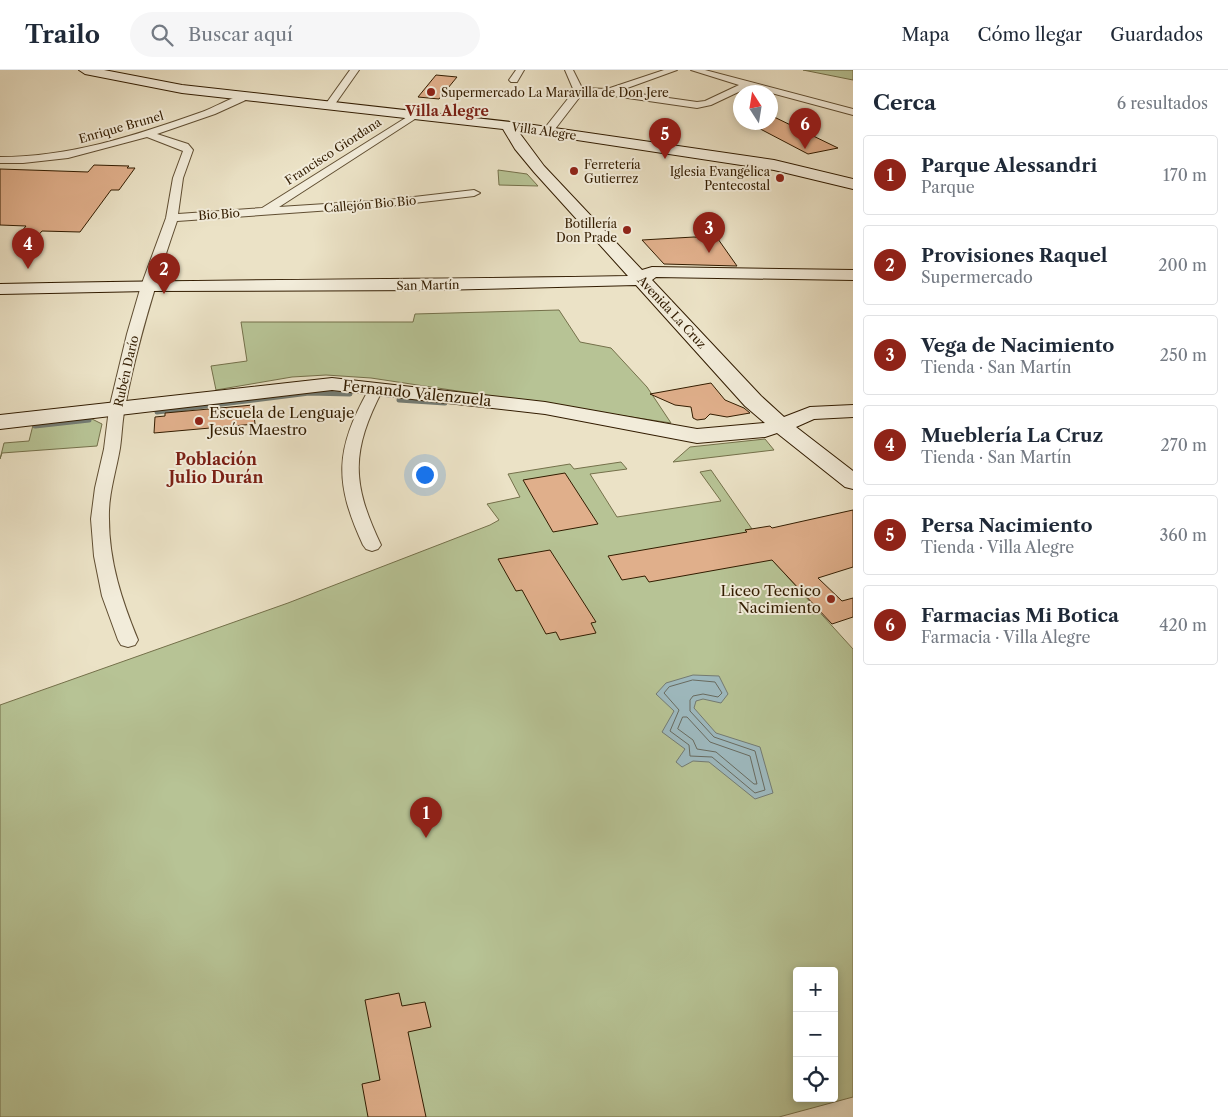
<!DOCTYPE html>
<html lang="es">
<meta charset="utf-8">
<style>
body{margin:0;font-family:"Libre Caslon Text",serif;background:#f6f6f7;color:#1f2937}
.controls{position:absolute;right:15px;bottom:15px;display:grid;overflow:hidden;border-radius:5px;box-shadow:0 2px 8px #0003}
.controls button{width:45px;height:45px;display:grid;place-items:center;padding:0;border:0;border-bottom:1px solid #e0e1e3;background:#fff;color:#1f2937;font:25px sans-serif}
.compass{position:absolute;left:733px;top:15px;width:45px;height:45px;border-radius:50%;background:#fff;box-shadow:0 2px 8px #0003;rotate:348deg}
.you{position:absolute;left:424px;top:404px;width:18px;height:18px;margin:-12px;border:4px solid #fff;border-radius:50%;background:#1a73e8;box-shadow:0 0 0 8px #1a73e833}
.badge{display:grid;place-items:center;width:32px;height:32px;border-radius:50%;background:#8f2418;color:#fff;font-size:16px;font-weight:700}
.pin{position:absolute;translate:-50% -41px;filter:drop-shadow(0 1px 2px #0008)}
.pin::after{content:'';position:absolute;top:26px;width:18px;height:15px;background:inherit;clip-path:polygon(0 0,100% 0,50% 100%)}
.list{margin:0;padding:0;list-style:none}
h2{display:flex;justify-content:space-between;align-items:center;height:65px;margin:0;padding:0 20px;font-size:21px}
h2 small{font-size:16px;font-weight:400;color:#747a83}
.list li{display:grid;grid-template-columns:32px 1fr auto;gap:15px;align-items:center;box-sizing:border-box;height:80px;margin:0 10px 10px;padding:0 10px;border:1px solid #e0e1e3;border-radius:5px}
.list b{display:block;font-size:19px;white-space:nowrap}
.list p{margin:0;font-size:16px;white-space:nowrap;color:#747a83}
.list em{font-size:16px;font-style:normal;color:#747a83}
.icon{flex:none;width:28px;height:28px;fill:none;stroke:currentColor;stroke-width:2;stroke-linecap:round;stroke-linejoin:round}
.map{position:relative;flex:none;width:853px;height:1047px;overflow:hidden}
header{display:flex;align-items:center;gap:30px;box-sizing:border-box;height:70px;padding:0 25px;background:#fff;border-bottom:1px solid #e0e1e3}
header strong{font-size:24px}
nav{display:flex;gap:28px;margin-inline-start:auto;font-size:18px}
.search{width:350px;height:45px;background:#f6f6f7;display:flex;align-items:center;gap:12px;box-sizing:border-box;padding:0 18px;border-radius:28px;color:#747a83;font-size:19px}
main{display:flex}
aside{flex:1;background:#fff}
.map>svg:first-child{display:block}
.green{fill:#b7c395;stroke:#74704a;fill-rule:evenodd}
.water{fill:#9ebac0;stroke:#737b73}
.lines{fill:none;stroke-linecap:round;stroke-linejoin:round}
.shore{stroke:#686b60;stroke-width:1}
.stream{stroke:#737b73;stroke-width:5}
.building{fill:#e0af8b;stroke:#321c00}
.street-casing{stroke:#604e32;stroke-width:2}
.secondary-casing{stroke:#321c00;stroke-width:2}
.street{fill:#f2ecda;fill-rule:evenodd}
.secondary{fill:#f2ecda;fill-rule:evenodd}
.poi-dot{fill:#8f2418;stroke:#f2ecda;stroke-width:2}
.labels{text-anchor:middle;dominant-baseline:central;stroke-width:4;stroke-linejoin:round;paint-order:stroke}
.far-poi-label{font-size:12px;fill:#321c00;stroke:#f2ecda;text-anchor:start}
.far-street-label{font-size:12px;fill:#321c00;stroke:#f2ecda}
.far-neighbourhood-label{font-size:14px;font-weight:bold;fill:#7a1f14;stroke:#f2ecda}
.street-label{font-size:15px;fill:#321c00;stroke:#f2ecda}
.poi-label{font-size:15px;fill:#321c00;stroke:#f2ecda;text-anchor:start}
.neighbourhood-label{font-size:16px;font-weight:bold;fill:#7a1f14;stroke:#f2ecda}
</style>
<header>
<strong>Trailo</strong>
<div class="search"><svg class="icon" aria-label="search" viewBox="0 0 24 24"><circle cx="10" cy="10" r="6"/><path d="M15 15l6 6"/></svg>Buscar aquí</div>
<nav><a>Mapa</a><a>Cómo llegar</a><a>Guardados</a></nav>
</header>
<main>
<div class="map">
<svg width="853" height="1047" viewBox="0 0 853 1047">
<rect width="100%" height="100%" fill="#ebe2c6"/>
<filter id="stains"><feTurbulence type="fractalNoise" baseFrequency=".004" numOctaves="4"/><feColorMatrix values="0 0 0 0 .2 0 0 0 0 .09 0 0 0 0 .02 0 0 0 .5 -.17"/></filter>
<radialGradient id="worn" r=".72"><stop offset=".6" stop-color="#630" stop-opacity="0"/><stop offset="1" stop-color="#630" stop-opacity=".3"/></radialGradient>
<g class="green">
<path d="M 803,0 L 853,0 L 853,10 Z"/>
<path d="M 498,100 L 527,104 L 538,116 L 499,115 Z"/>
<path d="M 559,240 L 580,272 L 611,278 L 647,317 L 671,353 L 371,308 L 326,305 L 292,307 L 216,320 L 211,296 L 247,291 L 241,252 L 413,252 L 415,244 Z"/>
<path d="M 92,349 L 102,354 L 97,376 L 2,383 L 0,389 L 4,373 L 29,371 L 33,355 Z"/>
<path d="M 765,369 L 774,380 L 673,392 L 690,377 Z"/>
<path d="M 621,392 L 627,399 L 590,404 L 617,447 L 721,431 L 700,402 L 711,400 L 752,459 L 745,460 L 853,579 L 853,1027 L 779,1047 L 0,1047 L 0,635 L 288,533 L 490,455 L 499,450 L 487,434 L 520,427 L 508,404 L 570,394 L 574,399 ZM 797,901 L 834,901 L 834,1028 L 797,1028 Z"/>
</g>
<path class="water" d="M 693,605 L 719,606 L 728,624 L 721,633 L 703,629 L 696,631 L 694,638 L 716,663 L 760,677 L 773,723 L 755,729 L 709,692 L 693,691 L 682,697 L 676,692 L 685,679 L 662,662 L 674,641 L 656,624 L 666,613 Z"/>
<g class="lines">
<g class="shore">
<path d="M 693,610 L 715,612 L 722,623 L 718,627 L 703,624 L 693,626 L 690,630 L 690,641 L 714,667 L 755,681 L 765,720 L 755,723 L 712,687 L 690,686 L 689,675 L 670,661 L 679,640 L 664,623 L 669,617 Z"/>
<path d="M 683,647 L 687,647 L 710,672 L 750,686 L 757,714 L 754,714 L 716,682 L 697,679 L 693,670 L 678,659 Z"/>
</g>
<g class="stream">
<path d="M 399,330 L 445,333"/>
<path d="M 157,342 L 309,323 L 350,324"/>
<path d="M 35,356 L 89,350"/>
</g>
</g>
<g class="building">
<path d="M 436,5 L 457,7 L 439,29 L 418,27 Z"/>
<path d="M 770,45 L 838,78 L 808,84 L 747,52 L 770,52 Z"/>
<path d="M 94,95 L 129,96 L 127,98 L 135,98 L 119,120 L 111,120 L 80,162 L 42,161 L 35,169 L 16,168 L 26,156 L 0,155 L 0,99 L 88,102 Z"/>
<path d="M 694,167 L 718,169 L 737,196 L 664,194 L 642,170 Z"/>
<path d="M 711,313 L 725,330 L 744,338 L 750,343 L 727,347 L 710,344 L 705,349 L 697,350 L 693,348 L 691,337 L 675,335 L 650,324 Z"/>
<path d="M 253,335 L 255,354 L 154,363 L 155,347 L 165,346 L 165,343 Z"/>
<path d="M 565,403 L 598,454 L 553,462 L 523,410 Z"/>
<path d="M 853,440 L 853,497 L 818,508 L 842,531 L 853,528 L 853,547 L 832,554 L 772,490 L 649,512 L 645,506 L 622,510 L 608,486 L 747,462 L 745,460 L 770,456 L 772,458 Z"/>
<path d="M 550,480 L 596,552 L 591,553 L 596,563 L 560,570 L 556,562 L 546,564 L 522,520 L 516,521 L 498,489 Z"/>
<path d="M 399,923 L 402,936 L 425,932 L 431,957 L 408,962 L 426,1047 L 368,1047 L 362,1014 L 380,1010 L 365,930 Z"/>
</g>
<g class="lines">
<g class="street-casing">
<g id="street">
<path d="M 350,0 L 359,0 L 333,37 L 327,37 L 325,35 Z"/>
<path d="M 516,0 L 524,0 L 517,12 L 511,12 L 509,10 Z"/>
<path d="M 565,0 L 573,0 L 582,18 L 607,19 L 664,0 L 677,0 L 619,21 L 697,32 L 705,31 L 739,15 L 691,0 L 705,0 L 853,39 L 853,45 L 749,17 L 711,35 L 697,38 L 607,25 L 582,24 L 552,63 L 544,63 L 544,59 L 574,21 Z"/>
<path d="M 245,24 L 250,27 L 248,29 L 215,44 L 157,64 L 188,74 L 193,80 L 183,108 L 178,144 L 262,138 L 415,42 L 420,45 L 418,47 L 279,137 L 388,130 L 474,120 L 480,123 L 474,126 L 388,136 L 177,151 C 156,212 137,273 125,337 C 122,351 122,365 120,378 C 116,402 108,425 109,449 C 109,492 122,531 138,570 L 135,575 L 128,577 L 121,575 L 118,570 L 102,526 L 94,486 L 91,449 L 95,418 L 104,379 L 109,339 L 127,264 L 141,216 L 166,148 L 173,108 L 183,81 L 147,67 L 68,88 L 23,93 L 0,93 L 0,87 C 69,87 134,66 199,43 C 214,38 229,28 245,24 Z"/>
<path d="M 376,315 L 381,316 L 383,319 C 351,381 351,412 381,475 L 378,479 L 372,481 L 366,479 L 363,475 C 334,412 335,380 369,319 L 371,316 Z"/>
</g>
</g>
<g class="secondary-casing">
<path id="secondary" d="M 79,0 L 104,0 L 182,15 L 520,53 L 774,90 L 853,109 L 853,119 L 774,100 L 518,61 L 544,96 L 642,200 L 652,197 L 853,200 L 853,210 L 656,207 L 652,210 L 761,326 L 784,347 L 810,337 L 853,335 L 853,347 L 814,349 L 796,357 L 853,401 L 853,419 L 845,417 L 777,363 L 765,367 L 697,373 L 545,344 L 332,320 L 0,359 L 0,345 L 332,308 L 545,332 L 697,359 L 765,353 L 745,336 L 636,215 L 437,220 L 148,221 L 0,224 L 0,214 C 209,209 418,210 628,206 L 534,102 L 515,79 L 503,59 L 182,23 L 85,4 Z"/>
</g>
<use href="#street" class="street"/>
<use href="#secondary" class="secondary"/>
</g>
<g class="poi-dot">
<circle cx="431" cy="22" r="5"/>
<circle cx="574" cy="101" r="5"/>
<circle cx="780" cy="108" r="5"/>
<circle cx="627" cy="160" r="5"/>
<circle cx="199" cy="351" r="5"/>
<circle cx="831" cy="529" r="5"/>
</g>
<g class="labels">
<g class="far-poi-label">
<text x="441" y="22">Supermercado La Maravilla de Don Jere</text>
<text x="584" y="94">Ferretería<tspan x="584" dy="14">Gutierrez</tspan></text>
<text x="770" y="101" text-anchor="end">Iglesia Evangélica<tspan x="770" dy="14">Pentecostal</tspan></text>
<text x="617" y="153" text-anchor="end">Botillería<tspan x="617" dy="14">Don Prade</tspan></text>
</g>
<g class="far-street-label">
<text transform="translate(121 57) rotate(-16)">Enrique Brunel</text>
<text transform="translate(544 61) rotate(8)">Villa Alegre</text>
<text transform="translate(333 81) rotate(-33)">Francisco Giordana</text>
<text transform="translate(370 134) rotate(-5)">Callejón Bio Bio</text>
<text transform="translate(219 144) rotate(-4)">Bio Bio</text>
<text transform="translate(428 215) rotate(-1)">San Martín</text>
<text transform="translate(672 242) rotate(47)">Avenida La Cruz</text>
<text transform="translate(126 301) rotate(-77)">Rubén Darío</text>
</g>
<g class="far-neighbourhood-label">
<text x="447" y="41">Villa Alegre</text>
</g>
<g class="street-label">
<text transform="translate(417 323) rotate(6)">Fernando Valenzuela</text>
</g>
<g class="poi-label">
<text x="209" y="342">Escuela de Lenguaje<tspan x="209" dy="17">Jesús Maestro</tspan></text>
<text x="821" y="520" text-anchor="end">Liceo Tecnico<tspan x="821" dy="17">Nacimiento</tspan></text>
</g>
<g class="neighbourhood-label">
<text x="216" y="389">Población<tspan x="216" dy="18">Julio Durán</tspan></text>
</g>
</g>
<rect width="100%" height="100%" filter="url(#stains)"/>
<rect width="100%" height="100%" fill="url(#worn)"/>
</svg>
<div class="controls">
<button>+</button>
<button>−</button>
<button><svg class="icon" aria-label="locate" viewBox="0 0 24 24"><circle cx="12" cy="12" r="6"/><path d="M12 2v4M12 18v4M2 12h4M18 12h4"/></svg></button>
</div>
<svg class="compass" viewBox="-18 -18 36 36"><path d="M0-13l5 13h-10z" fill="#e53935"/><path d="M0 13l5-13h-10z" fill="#747a83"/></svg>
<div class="you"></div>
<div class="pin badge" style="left:426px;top:768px">1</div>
<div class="pin badge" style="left:164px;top:224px">2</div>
<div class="pin badge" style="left:709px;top:183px">3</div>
<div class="pin badge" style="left:28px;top:199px">4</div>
<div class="pin badge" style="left:665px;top:89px">5</div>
<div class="pin badge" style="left:805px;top:79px">6</div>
</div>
<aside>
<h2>Cerca<small>6 resultados</small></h2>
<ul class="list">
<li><span class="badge">1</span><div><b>Parque Alessandri</b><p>Parque</p></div><em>170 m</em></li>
<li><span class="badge">2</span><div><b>Provisiones Raquel</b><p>Supermercado</p></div><em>200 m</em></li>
<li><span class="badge">3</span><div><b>Vega de Nacimiento</b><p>Tienda · San Martín</p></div><em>250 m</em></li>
<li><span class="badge">4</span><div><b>Mueblería La Cruz</b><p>Tienda · San Martín</p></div><em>270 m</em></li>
<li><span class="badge">5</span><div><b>Persa Nacimiento</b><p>Tienda · Villa Alegre</p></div><em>360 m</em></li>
<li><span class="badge">6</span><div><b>Farmacias Mi Botica</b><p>Farmacia · Villa Alegre</p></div><em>420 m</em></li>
</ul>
</aside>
</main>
